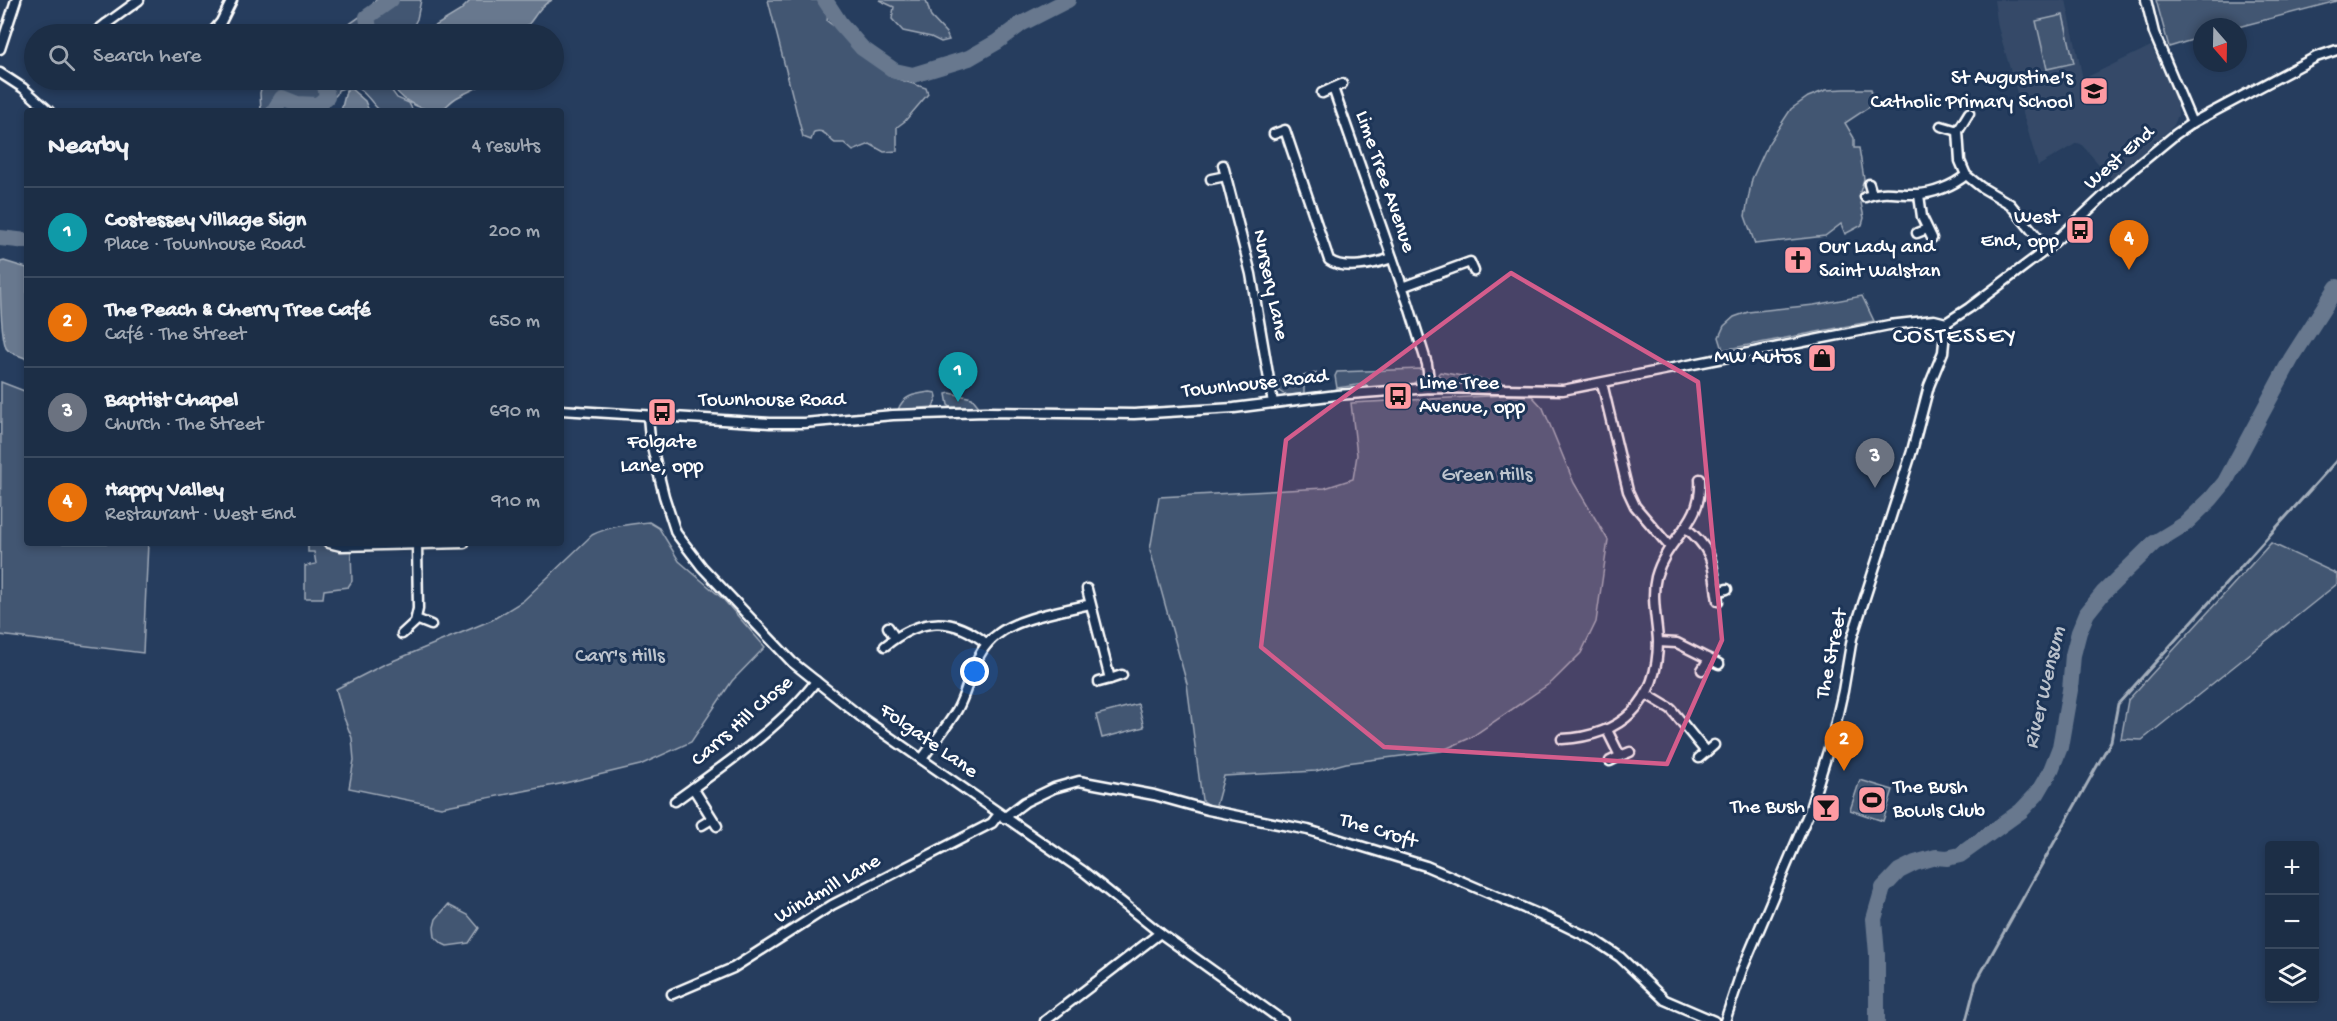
<!DOCTYPE html>
<meta charset="utf-8">
<style>
body{margin:0;font-family:"Gochi Hand",sans-serif;background:#293a51;color:#f1f3f6}
.controls{position:absolute;right:18px;bottom:18px;display:grid;overflow:hidden;border-radius:6px;box-shadow:0 3px 9px #0003}
.controls button{width:54px;height:54px;display:grid;place-items:center;padding:0;border:0;border-bottom:2px solid #3a4a5f;background:#1c2e46;color:#f1f3f6;font:30px sans-serif}
.compass{position:absolute;left:2193px;top:18px;width:54px;height:54px;border-radius:50%;background:#1c2e46;box-shadow:0 3px 9px #0003;rotate:160deg}
.you{position:absolute;left:975px;top:672px;width:21px;height:21px;margin:-15px;border:4px solid #fff;border-radius:50%;background:#1a73e8;box-shadow:0 0 0 9px #1a73e833}
.badge{display:grid;place-items:center;width:39px;height:39px;border-radius:50%;background:#ff9aa2;color:#fff;font-size:20px;font-weight:700}
.pin{position:absolute;translate:-50% -50px;filter:drop-shadow(0 2px 3px #0008)}
.pin::after{content:'';position:absolute;top:32px;width:21px;height:18px;background:inherit;clip-path:polygon(0 0,100% 0,50% 100%)}
.list{margin:0;padding:0;list-style:none}
h2{display:flex;justify-content:space-between;align-items:center;height:78px;margin:0;padding:0 24px;font-size:26px}
h2 small{font-size:20px;font-weight:400;color:#a0a8b3}
.list li{display:grid;grid-template-columns:39px 1fr auto;gap:18px;align-items:center;box-sizing:border-box;height:90px;padding:0 24px;border-top:2px solid #3a4a5f}
.list b{display:block;font-size:22px;white-space:nowrap}
.list p{margin:0;font-size:20px;white-space:nowrap;color:#a0a8b3}
.list em{font-size:20px;font-style:normal;color:#a0a8b3}
.icon{flex:none;width:33px;height:33px;fill:none;stroke:currentColor;stroke-width:2;stroke-linecap:round;stroke-linejoin:round}
.map{position:relative;flex:none;width:2337px;height:1021px;overflow:hidden}
.search{position:absolute;background:#1c2e46;box-shadow:0 3px 9px #0003;left:24px;top:24px;width:540px;height:66px;display:flex;align-items:center;gap:15px;box-sizing:border-box;padding:0 21px;border-radius:33px;color:#a0a8b3;font-size:22px}
.panel{position:absolute;background:#1c2e46;box-shadow:0 3px 9px #0003;left:24px;top:108px;width:540px;height:438px;border-radius:6px}
.map>svg:first-child{display:block}
.built{fill:#344a68}
.green{fill:#425672;stroke:#a0aab8;stroke-width:1.5}
.water{fill:#67788e;stroke:#a4aebb;stroke-width:1.5}
.lines{fill:none;stroke-linecap:round;stroke-linejoin:round}
.stream{stroke:#a4aebb;stroke-width:3}
.river{stroke:#67788e;stroke-width:16}
.minor-casing{stroke:#fff;stroke-width:13}
.minor{stroke:#1d3557;stroke-width:8}
.marked{fill:#d45d8c;fill-opacity:0.2;stroke:#d45d8c;stroke-width:4.5;stroke-linejoin:round}
.labels{text-anchor:middle;dominant-baseline:central;stroke-width:6;stroke-linejoin:round;paint-order:stroke}
.poi-label{font-size:21px;fill:#fff;stroke:#1d3557;text-anchor:end}
.street-label{font-size:21px;fill:#fff;stroke:#1d3557}
.park-label{font-size:21px;fill:#bdc4ce;stroke:#1d3557}
.water-label{font-size:22px;font-style:italic;fill:#bbc2cc;stroke:#1d3557}
.quarter-label{font-size:24px;letter-spacing:1.5px;fill:#fff;stroke:#1d3557}
</style>
<div class="map">
<svg width="2337" height="1021" viewBox="0 0 2337 1021">
<rect width="100%" height="100%" fill="#263d5e"/>
<filter id="ink" filterUnits="userSpaceOnUse"><feTurbulence type="fractalNoise" baseFrequency=".0167" numOctaves="2"/><feDisplacementMap in="SourceGraphic" scale="12" xChannelSelector="R" yChannelSelector="G"/><feConvolveMatrix kernelMatrix="1 2 1 2 8 2 1 2 1" color-interpolation-filters="sRGB"/></filter>
<g filter="url(#ink)">
<path class="built" d="M 1994,0 L 2066,0 L 2083,79 L 2151,46 L 2177,102 L 2178,115 L 2174,125 L 2159,139 L 2154,139 L 2154,142 L 2112,179 L 2081,144 L 2077,143 L 2038,166 L 1998,27 Z"/>
<g class="green">
<path d="M 376,0 L 421,0 L 417,19 L 409,34 L 320,34 C 341,33 363,17 376,0 Z"/>
<path d="M 768,0 L 830,0 L 827,21 L 847,36 L 860,54 L 868,57 L 892,77 L 926,88 L 928,94 L 905,121 L 897,127 L 897,151 L 884,152 L 870,144 L 853,151 L 844,143 L 835,143 C 828,139 825,128 814,132 L 811,140 L 803,137 Z"/>
<path d="M 879,0 L 926,0 L 931,17 L 946,33 L 949,40 L 941,42 L 931,37 L 903,31 L 892,19 L 894,7 Z"/>
<path d="M 2156,0 L 2337,0 L 2337,1 L 2238,27 L 2202,27 L 2202,37 L 2169,47 Z"/>
<path d="M 2063,15 L 2074,63 L 2047,69 L 2036,21 Z"/>
<path d="M 263,80 L 384,80 L 397,98 L 409,103 L 413,111 L 380,111 C 371,102 363,89 352,85 L 338,90 L 337,94 L 327,105 L 316,105 L 300,111 L 261,111 L 260,93 Z"/>
<path d="M 1845,89 L 1871,89 L 1874,104 L 1845,123 L 1854,138 L 1854,148 L 1859,148 L 1864,179 L 1860,192 L 1863,202 L 1861,203 L 1864,218 L 1862,225 L 1845,234 L 1841,224 L 1825,236 L 1755,244 L 1745,216 L 1752,179 L 1768,144 L 1791,109 L 1808,97 L 1826,90 Z"/>
<path d="M 1862,296 L 1874,321 L 1723,350 L 1719,337 L 1724,326 L 1734,317 L 1748,312 L 1814,305 Z"/>
<path d="M 1421,369 L 1424,371 L 1424,376 L 1412,384 L 1369,388 L 1364,384 L 1337,388 L 1335,376 L 1337,372 Z"/>
<path d="M 1440,372 L 1500,383 L 1504,387 L 1477,385 L 1477,383 C 1464,382 1445,386 1438,374 Z"/>
<path d="M 1316,373 L 1316,375 L 1304,382 L 1304,393 C 1292,395 1281,398 1276,386 L 1276,382 Z"/>
<path d="M 1,382 L 27,392 L 27,543 L 148,543 L 143,653 L 0,635 Z"/>
<path d="M 930,392 L 936,393 L 937,397 L 933,407 L 898,410 C 903,395 916,394 930,392 Z"/>
<path d="M 950,393 L 972,398 L 980,408 L 951,407 L 948,405 L 946,394 Z"/>
<path d="M 1508,395 L 1532,396 L 1543,408 L 1574,483 L 1608,540 L 1596,622 L 1581,653 L 1552,682 L 1470,738 L 1441,751 L 1346,763 L 1316,771 L 1224,776 L 1215,809 L 1202,800 L 1187,684 L 1150,550 L 1159,497 L 1325,488 L 1353,479 L 1357,455 L 1351,403 Z"/>
<path d="M 649,522 L 659,528 L 679,561 L 723,599 L 765,647 L 732,681 L 691,742 L 640,765 L 565,783 L 441,807 L 349,788 L 354,760 L 352,738 L 344,718 L 336,689 L 383,665 L 492,620 L 523,601 L 592,535 C 610,526 629,524 649,522 Z"/>
<path d="M 308,543 L 320,543 L 333,550 L 351,551 L 352,581 L 348,587 L 324,590 L 323,598 L 305,598 L 305,566 L 316,564 L 314,552 L 308,552 Z"/>
<path d="M 2271,543 L 2337,574 L 2337,584 L 2142,740 L 2121,739 L 2128,700 Z"/>
<path d="M 1138,704 L 1144,727 L 1102,738 L 1096,715 Z"/>
<path d="M 1860,780 L 1893,790 L 1883,821 L 1850,810 Z"/>
<path d="M 448,905 L 468,915 L 479,928 L 469,943 L 447,946 L 443,944 L 435,937 L 434,927 L 436,919 Z"/>
</g>
<g class="water">
<path d="M 471,0 L 552,0 C 534,9 535,23 518,34 L 422,34 L 460,11 Z"/>
<path d="M 390,80 L 486,80 C 478,90 467,91 456,98 C 451,101 446,107 441,111 C 420,111 398,100 390,80 Z"/>
<path d="M 350,88 L 365,101 L 369,111 L 341,111 L 346,91 Z"/>
<path d="M 4,261 L 27,268 L 27,359 C 20,355 11,355 6,348 C 0,332 0,283 0,262 Z"/>
</g>
<g class="lines">
<path class="stream" d="M 1966,1021 L 1976,982 L 2111,741 L 2118,704 L 2337,460"/>
<g class="river">
<path d="M 825,0 L 840,23 L 862,48 L 895,71 L 913,75 L 969,58 L 997,42 L 1021,24 L 1068,0"/>
<path d="M 370,34 L 367,17 L 391,0"/>
<path d="M 274,111 L 282,98 L 297,104 L 318,105 L 327,97 L 324,80"/>
<path d="M 0,238 L 27,241"/>
<path d="M 1877,1021 L 1877,954 L 1874,919 L 1883,888 L 1899,871 L 1915,863 L 1936,857 L 1947,858 L 1960,855 L 2021,811 L 2037,794 L 2051,770 L 2060,747 L 2070,690 L 2073,655 L 2079,632 L 2087,613 L 2103,593 L 2154,543 L 2185,524 L 2211,499 L 2225,482 L 2291,359 L 2337,287"/>
</g>
<g class="minor-casing">
<g id="minor">
<path d="M 2146,0 L 2154,33 L 2192,123"/>
<path d="M 97,31 L 106,24"/>
<path d="M 114,34 L 106,24 L 139,0"/>
<path d="M 211,34 L 221,22 L 232,0"/>
<path d="M 0,49 L 16,0"/>
<path d="M 0,73 L 23,88 L 49,111"/>
<path d="M 1333,88 L 1342,84"/>
<path d="M 1322,93 L 1333,88 L 1408,303 L 1427,364 L 1430,388"/>
<path d="M 1969,113 L 1958,131 L 1960,161 L 1966,175 L 1981,187 L 2010,204 L 2047,249"/>
<path d="M 1941,126 L 1958,131"/>
<path d="M 1274,134 L 1285,130 L 1329,260 C 1344,271 1375,264 1392,258"/>
<path d="M 1223,165 L 1251,274 L 1273,403"/>
<path d="M 1211,179 L 1226,176"/>
<path d="M 1869,184 L 1872,194"/>
<path d="M 1919,195 L 1922,217 L 1932,238"/>
<path d="M 1865,197 C 1884,189 1898,195 1917,194 C 1933,194 1954,185 1966,175"/>
<path d="M 1917,233 L 1927,229"/>
<path d="M 1402,287 L 1470,262 L 1474,271"/>
<path d="M 1946,323 L 1969,308 L 2047,249 L 2126,175 L 2176,134 L 2192,123 L 2316,57 L 2337,50"/>
<path d="M 1602,383 L 1628,491 L 1635,506 L 1670,547"/>
<path d="M 561,410 L 770,423 L 804,423 L 893,415 L 986,412 L 1134,414 L 1234,408 L 1337,395 L 1430,388 L 1563,390 L 1889,325 L 1934,320 L 1946,323"/>
<path d="M 648,416 L 650,439 L 664,496 L 676,533 L 702,567 L 792,662 L 865,720 L 1083,871 L 1160,933 L 1283,1021"/>
<path d="M 1685,527 C 1716,553 1712,564 1718,601"/>
<path d="M 329,543 L 341,546 L 464,543"/>
<path d="M 1087,589 L 1110,679 L 1099,682"/>
<path d="M 1717,592 L 1727,589"/>
<path d="M 416,619 L 431,625"/>
<path d="M 888,627 L 895,638"/>
<path d="M 402,634 L 415,622 L 418,609 L 417,544"/>
<path d="M 1658,642 L 1677,643 L 1719,664"/>
<path d="M 885,646 C 920,618 952,615 987,644"/>
<path d="M 1702,670 L 1709,659"/>
<path d="M 1110,679 L 1122,675"/>
<path d="M 1646,694 L 1671,709 L 1706,752 L 1714,745"/>
<path d="M 1607,730 L 1620,756 L 1630,752"/>
<path d="M 1562,739 C 1622,736 1658,702 1658,641 C 1657,621 1651,597 1656,577 C 1667,536 1703,525 1700,479"/>
<path d="M 1699,758 L 1706,752"/>
<path d="M 922,759 C 933,743 947,727 957,710 C 971,685 972,652 998,634 C 1020,617 1063,611 1090,604"/>
<path d="M 1610,761 L 1620,756"/>
<path d="M 693,788 L 717,826"/>
<path d="M 675,801 C 720,768 783,726 816,681"/>
<path d="M 1004,818 L 1025,802 L 1054,788 L 1079,781 L 1154,795 L 1208,810 L 1308,830 L 1426,866 L 1561,924 L 1596,941 L 1620,957 L 1665,1000 L 1714,1021"/>
<path d="M 702,825 L 712,819"/>
<path d="M 672,994 L 733,968 L 832,905 L 992,823 L 999,814"/>
<path d="M 1045,1021 L 1160,933"/>
<path d="M 1725,1021 L 1742,970 L 1809,812 L 1833,735 L 1843,691 L 1852,638 L 1912,451 L 1929,386 L 1943,352 L 1946,323"/>
</g>
</g>
<use href="#minor" class="minor"/>
</g>
</g>
<path class="marked" d="M 1511,273 L 1698,382 L 1722,640 L 1667,764 L 1384,747 L 1261,647 L 1286,440 Z"/>
<defs>
<g id="school-square" transform="scale(1.5)"><rect x="-9" y="-9" width="18" height="18" rx="4" fill="#ff9aa2" stroke="#1d3557"/><path d="M0-5L7-2L0 1L-7-2ZM-4 1L0 2.5L4 1V4Q0 6-4 4Z" fill="#111"/></g>
<g id="bus-square" transform="scale(1.5)"><rect x="-9" y="-9" width="18" height="18" rx="4" fill="#ff9aa2" stroke="#1d3557"/><path d="M-5-6H5V4H4V6H2V4H-2V6H-4V4H-5ZM-3.5-4V0h7V-4ZM-3.5 1.2v1.5H-2V1.2ZM2 1.2v1.5H3.5V1.2Z" fill="#111"/></g>
<g id="church-square" transform="scale(1.5)"><rect x="-9" y="-9" width="18" height="18" rx="4" fill="#ff9aa2" stroke="#1d3557"/><path d="M-1.2-6h2.4v3.5h3.3v2.4h-3.3V6h-2.4V-.1h-3.3v-2.4h3.3Z" fill="#111"/></g>
<g id="shop-square" transform="scale(1.5)"><rect x="-9" y="-9" width="18" height="18" rx="4" fill="#ff9aa2" stroke="#1d3557"/><path d="M-5-2.5h2.3a2.7 3.5 0 0 1 5.4 0H5L5.5 6h-11ZM-1.5-2.5h3a1.5 2.3 0 0 0-3 0Z" fill="#111"/></g>
<g id="stadium-square" transform="scale(1.5)"><rect x="-9" y="-9" width="18" height="18" rx="4" fill="#ff9aa2" stroke="#1d3557"/><path d="M0-5a6.5 5 0 1 0 0 10a6.5 5 0 1 0 0-10ZM-3.5-1.8h7v3.6h-7Z" fill="#111"/></g>
<g id="bar-square" transform="scale(1.5)"><rect x="-9" y="-9" width="18" height="18" rx="4" fill="#ff9aa2" stroke="#1d3557"/><path d="M-6-5H6L.8 .8V4.5H3.5V6h-7V4.5H-.8V.8Z" fill="#111"/></g>
</defs>
<g fill-rule="evenodd">
<use href="#school-square" x="2094" y="91"/>
<use href="#bus-square" x="2080" y="230"/>
<use href="#church-square" x="1798" y="260"/>
<use href="#shop-square" x="1822" y="358"/>
<use href="#bus-square" x="1398" y="396"/>
<use href="#bus-square" x="662" y="412"/>
<use href="#stadium-square" x="1872" y="800"/>
<use href="#bar-square" x="1826" y="808"/>
</g>
<g class="labels">
<g class="poi-label">
<text x="2073" y="79">St Augustine's<tspan x="2073" dy="24">Catholic Primary School</tspan></text>
<text x="2059" y="218">West<tspan x="2059" dy="24">End, opp</tspan></text>
<text x="1819" y="248" text-anchor="start">Our Lady and<tspan x="1819" dy="24">Saint Walstan</tspan></text>
<text x="1801" y="358">MW Autos</text>
<text x="1419" y="384" text-anchor="start">Lime Tree<tspan x="1419" dy="24">Avenue, opp</tspan></text>
<text x="662" y="443" text-anchor="middle">Folgate<tspan x="662" dy="24">Lane, opp</tspan></text>
<text x="1893" y="788" text-anchor="start">The Bush<tspan x="1893" dy="24">Bowls Club</tspan></text>
<text x="1805" y="808">The Bush</text>
</g>
<g class="street-label">
<text transform="translate(2120 159) rotate(-41)">West End</text>
<text transform="translate(1384 182) rotate(71)">Lime Tree Avenue</text>
<text transform="translate(1269 285) rotate(78)">Nursery Lane</text>
<text transform="translate(1255 385) rotate(-6)">Townhouse Road</text>
<text x="772" y="401">Townhouse Road</text>
<text transform="translate(1833 654) rotate(-78)">The Street</text>
<text transform="translate(743 722) rotate(-41)">Carrs Hill Close</text>
<text transform="translate(928 742) rotate(35)">Folgate Lane</text>
<text transform="translate(1378 832) rotate(17)">The Croft</text>
<text transform="translate(828 890) rotate(-30)">Windmill Lane</text>
</g>
<g class="park-label">
<text x="1487" y="476">Green Hills</text>
<text x="620" y="657">Carr's Hills</text>
</g>
<g class="water-label">
<text transform="translate(2046 688) rotate(-77)">River Wensum</text>
</g>
<g class="quarter-label">
<text x="1955" y="337">COSTESSEY</text>
</g>
</g>
</svg>
<div class="controls">
<button>+</button>
<button>−</button>
<button><svg class="icon" aria-label="layers" viewBox="0 0 24 24"><path d="M12 4l9 5-9 5-9-5zM3 14l9 5 9-5"/></svg></button>
</div>
<svg class="compass" viewBox="-18 -18 36 36"><path d="M0-13l5 13h-10z" fill="#e53935"/><path d="M0 13l5-13h-10z" fill="#a0a8b3"/></svg>
<div class="you"></div>
<div class="pin badge" style="left:958px;top:402px;background:#0f9aa8">1</div>
<div class="pin badge" style="left:1844px;top:771px;background:#e8710a">2</div>
<div class="pin badge" style="left:1875px;top:488px;background:#6b7280">3</div>
<div class="pin badge" style="left:2129px;top:270px;background:#e8710a">4</div>
<div class="search"><svg class="icon" aria-label="search" viewBox="0 0 24 24"><circle cx="10" cy="10" r="6"/><path d="M15 15l6 6"/></svg>Search here</div>
<section class="panel">
<h2>Nearby<small>4 results</small></h2>
<ul class="list">
<li><span class="badge" style="background:#0f9aa8">1</span><div><b>Costessey Village Sign</b><p>Place · Townhouse Road</p></div><em>200 m</em></li>
<li><span class="badge" style="background:#e8710a">2</span><div><b>The Peach &amp; Cherry Tree Café</b><p>Café · The Street</p></div><em>650 m</em></li>
<li><span class="badge" style="background:#6b7280">3</span><div><b>Baptist Chapel</b><p>Church · The Street</p></div><em>690 m</em></li>
<li><span class="badge" style="background:#e8710a">4</span><div><b>Happy Valley</b><p>Restaurant · West End</p></div><em>910 m</em></li>
</ul>
</section>
</div>
